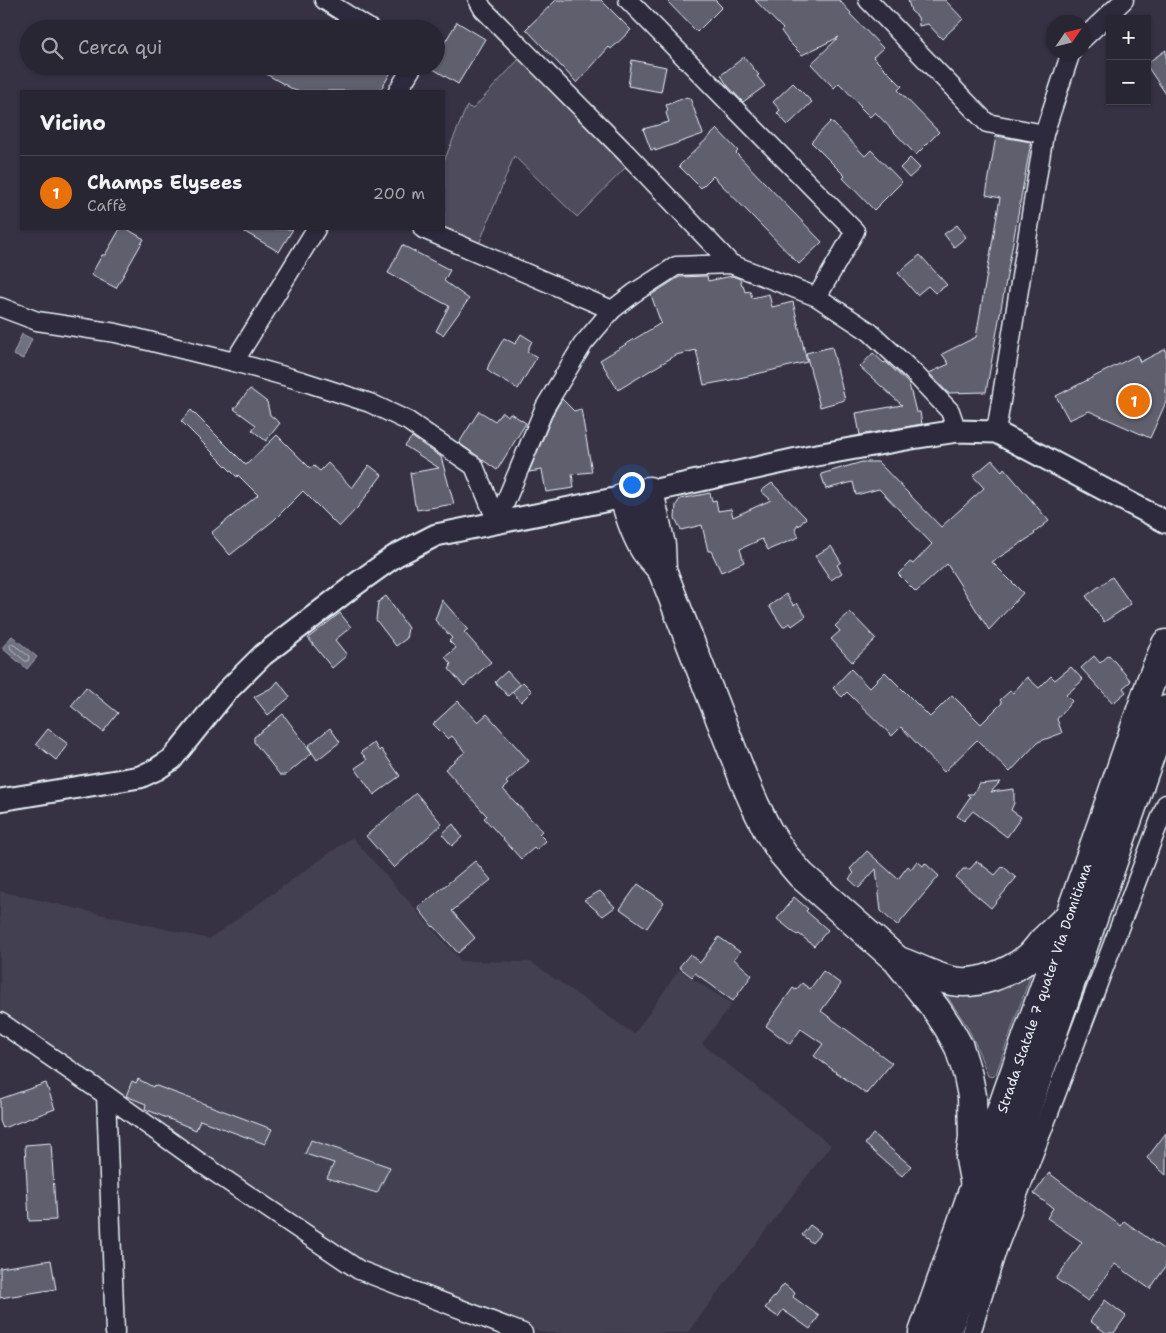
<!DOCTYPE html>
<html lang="it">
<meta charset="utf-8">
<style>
body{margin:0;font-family:"Shantell Sans",sans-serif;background:#302e3b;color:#f1f3f6}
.controls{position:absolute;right:15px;top:15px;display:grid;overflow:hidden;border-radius:0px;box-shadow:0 1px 4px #0004}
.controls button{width:45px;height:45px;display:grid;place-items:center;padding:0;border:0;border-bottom:1px solid #44434e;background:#282633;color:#f1f3f6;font:25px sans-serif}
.compass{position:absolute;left:1046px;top:15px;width:45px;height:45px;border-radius:50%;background:#282633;box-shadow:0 1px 4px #0004;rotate:55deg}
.you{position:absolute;left:631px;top:484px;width:18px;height:18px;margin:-12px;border:4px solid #fff;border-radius:50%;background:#1a73e8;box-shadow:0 0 0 8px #1a73e833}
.badge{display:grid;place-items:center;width:32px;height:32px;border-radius:50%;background:#bca0f2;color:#fff;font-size:16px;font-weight:700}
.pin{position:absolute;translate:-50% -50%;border:2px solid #fff;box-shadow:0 1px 5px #0006}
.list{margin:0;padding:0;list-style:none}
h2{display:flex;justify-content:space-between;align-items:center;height:65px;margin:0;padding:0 20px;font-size:21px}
h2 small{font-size:16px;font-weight:400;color:#a5a5ac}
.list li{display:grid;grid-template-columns:32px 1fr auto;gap:15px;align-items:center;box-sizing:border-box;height:75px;padding:0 20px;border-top:1px solid #44434e}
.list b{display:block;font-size:19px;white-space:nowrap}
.list p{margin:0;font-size:16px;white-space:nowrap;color:#a5a5ac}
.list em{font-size:16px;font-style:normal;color:#a5a5ac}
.icon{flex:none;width:28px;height:28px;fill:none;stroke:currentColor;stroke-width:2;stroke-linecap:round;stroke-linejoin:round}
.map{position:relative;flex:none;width:1166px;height:1333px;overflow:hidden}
.search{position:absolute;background:#282633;box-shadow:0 1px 4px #0004;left:20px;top:20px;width:425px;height:55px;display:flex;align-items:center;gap:12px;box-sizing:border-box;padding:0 18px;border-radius:28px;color:#a5a5ac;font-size:19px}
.panel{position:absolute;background:#282633;box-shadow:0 1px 4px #0004;left:20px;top:90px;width:425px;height:140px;border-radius:0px}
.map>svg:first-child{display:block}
.built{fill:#433f51}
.green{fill:#4d4b5c;stroke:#9a9eaa}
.water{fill:#70717f;stroke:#a0a4af}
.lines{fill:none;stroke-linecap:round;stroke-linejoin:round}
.shore{stroke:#b8bec8;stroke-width:1}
.building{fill:#605e6e;stroke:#e8f1f8}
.minor-casing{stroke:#e8f1f8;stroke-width:21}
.tertiary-casing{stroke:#e8f1f8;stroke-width:25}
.trunk-casing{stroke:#e8f1f8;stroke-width:31}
.minor{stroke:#2f2a3d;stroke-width:18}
.tertiary{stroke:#2f2a3d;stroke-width:21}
.trunk{stroke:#2f2a3d;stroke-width:28}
.labels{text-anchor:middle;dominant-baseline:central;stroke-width:4;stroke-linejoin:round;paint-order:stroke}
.street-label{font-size:14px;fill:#e8f1f8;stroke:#2f2a3d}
</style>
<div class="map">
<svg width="1166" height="1333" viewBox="0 0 1166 1333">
<rect width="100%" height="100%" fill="#363244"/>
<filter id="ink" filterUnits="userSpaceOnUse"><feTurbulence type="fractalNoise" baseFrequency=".02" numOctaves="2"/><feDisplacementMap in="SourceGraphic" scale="10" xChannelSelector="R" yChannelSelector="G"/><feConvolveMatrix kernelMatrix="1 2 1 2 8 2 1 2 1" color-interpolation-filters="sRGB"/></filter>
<g filter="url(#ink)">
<path class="built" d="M 352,837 L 461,961 L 531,962 L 634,1034 L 679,970 L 732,1004 L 702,1044 L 831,1145 L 687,1333 L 546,1333 L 522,1326 L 394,1277 L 349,1255 L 0,1014 L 0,891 L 209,939 Z"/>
<g class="green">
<path d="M 519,59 L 626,167 L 577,217 L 514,156 L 479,244 L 444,228 L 444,161 L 467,106 L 473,109 Z"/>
<path d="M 1032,971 L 996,1074 L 993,1077 L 988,1076 L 976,1045 L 967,1026 L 944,992 Z"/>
</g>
<g class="water">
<path d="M 22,334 L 32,339 L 23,359 L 13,355 Z"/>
<path d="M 12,636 L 37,657 L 27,669 L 2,648 Z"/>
</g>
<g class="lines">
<path class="shore" d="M 12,644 L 14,645 L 29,656 L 29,658 L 28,661 L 25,661 L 11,649 L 10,646 Z"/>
</g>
<g class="building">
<path d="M 556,0 L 601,0 L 631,30 L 611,49 L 609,47 L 577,83 L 526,29 Z"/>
<path d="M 666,0 L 715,0 L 722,7 L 697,32 Z"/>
<path d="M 755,0 L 839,0 L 851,13 L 850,14 L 883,48 L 873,57 L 902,86 L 898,90 L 939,132 L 916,155 L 875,112 L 870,117 L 860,107 L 861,106 L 839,83 L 834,88 L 811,64 L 839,37 L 802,55 L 789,42 L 781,31 L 783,29 Z"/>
<path d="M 908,0 L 945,0 L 963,19 L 942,39 L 928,24 L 919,26 L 918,17 L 911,11 Z"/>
<path d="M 457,22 L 485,39 L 458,84 L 430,67 L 436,66 L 436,57 Z"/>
<path d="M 1166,50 L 1166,94 L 1147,66 L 1147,63 Z"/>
<path d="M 744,57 L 759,75 L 757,76 L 765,86 L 743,102 L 727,85 L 721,75 Z"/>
<path d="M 632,60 L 666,67 L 661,92 L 628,86 Z"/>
<path d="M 252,66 L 380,66 L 391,72 L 380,91 L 296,91 Z"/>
<path d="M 793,83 L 812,102 L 788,125 L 777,113 L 780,110 L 773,102 Z"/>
<path d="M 687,97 L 688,99 L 690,98 L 703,134 L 655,151 L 655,149 L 651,150 L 643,129 L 669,122 L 666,113 L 668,110 L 666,105 Z"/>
<path d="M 831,121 L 865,156 L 871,150 L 902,182 L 874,210 L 843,178 L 845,176 L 811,142 Z"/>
<path d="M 717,129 L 738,151 L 736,153 L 822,242 L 799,264 L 713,176 L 701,188 L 679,166 Z"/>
<path d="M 996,136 L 1031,142 L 986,392 L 948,393 L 929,373 L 949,364 L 942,354 L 976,337 L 1000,198 L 986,195 Z"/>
<path d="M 910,158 L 920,168 L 909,178 L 900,168 Z"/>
<path d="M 957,225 L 966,237 L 954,247 L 944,234 Z"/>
<path d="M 120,229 L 127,229 L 144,239 L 116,288 L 91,275 L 102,255 L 105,255 Z"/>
<path d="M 240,229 L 293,229 L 279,252 Z"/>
<path d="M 402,245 L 450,270 L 444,281 L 469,299 L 443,335 L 436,331 L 449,306 L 388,273 Z"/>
<path d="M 920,255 L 947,285 L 935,293 L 928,286 L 917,295 L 898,273 Z"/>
<path d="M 707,276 L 708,281 L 732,276 L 740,279 L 742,285 L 743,285 L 745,292 L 750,291 L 752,298 L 769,294 L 772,307 L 793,302 L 807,362 L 731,380 L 704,385 L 696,350 L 676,355 L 618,390 L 600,360 L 661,323 L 651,295 L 679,277 Z"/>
<path d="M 521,334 L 532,341 L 527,351 L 537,357 L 518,389 L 492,374 L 487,370 L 489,364 L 504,338 L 515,344 Z"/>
<path d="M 832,347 L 845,400 L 820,407 L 806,353 Z"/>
<path d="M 1166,349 L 1166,402 L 1150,438 L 1089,411 L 1069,420 L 1056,396 L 1137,355 L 1140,362 Z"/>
<path d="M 873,353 L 884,363 L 886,362 L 909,384 L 916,412 L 920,412 L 922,424 L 860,435 L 856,413 L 902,405 L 860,367 Z"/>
<path d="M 250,389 L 267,402 L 270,415 L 280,423 L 266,441 L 252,430 L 256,425 L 234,409 Z"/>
<path d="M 562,399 L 574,411 L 581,409 L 592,472 L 572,474 L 574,488 L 546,492 L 542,470 L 529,472 L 554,412 Z"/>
<path d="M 191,410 L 246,465 L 277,435 L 310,468 L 314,466 L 320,471 L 328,463 L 352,488 L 369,465 L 382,475 L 358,507 L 339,527 L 303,491 L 274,520 L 230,555 L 211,533 L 258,495 L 238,475 L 237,477 L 181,421 Z"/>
<path d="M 479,411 L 495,421 L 502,412 L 508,416 L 510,413 L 526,423 L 497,470 L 459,443 Z"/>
<path d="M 412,437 L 441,457 L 454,504 L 417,510 L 416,505 L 415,505 L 410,473 L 439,468 L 405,446 Z"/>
<path d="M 992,460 L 1002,471 L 1004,468 L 1049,521 L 1034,533 L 1035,534 L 992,562 L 1023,593 L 989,630 L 947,564 L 916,592 L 898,574 L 910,562 L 913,564 L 932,544 L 879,489 L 856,495 L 853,482 L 826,489 L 821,474 L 862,462 L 878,462 L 941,527 L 984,488 L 973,476 Z"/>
<path d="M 772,483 L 806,518 L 799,526 L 798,524 L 795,529 L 799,537 L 768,550 L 762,539 L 740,549 L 744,562 L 721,572 L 711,551 L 708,551 L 702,525 L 681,530 L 675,518 L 676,505 L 680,499 L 710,493 L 712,501 L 716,500 L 718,511 L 731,509 L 733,517 L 771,500 L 761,491 Z"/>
<path d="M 831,546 L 841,562 L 837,565 L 842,573 L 831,580 L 815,556 Z"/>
<path d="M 1112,577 L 1131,604 L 1104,622 L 1086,596 Z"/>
<path d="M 786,594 L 794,606 L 797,603 L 806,616 L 792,626 L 790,623 L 783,627 L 769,606 Z"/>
<path d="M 386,596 L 408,628 L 406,639 L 396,646 L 376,620 L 378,602 Z"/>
<path d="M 442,600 L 468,629 L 464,632 L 491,662 L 464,686 L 449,669 L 451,666 L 450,665 L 451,664 L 445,657 L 456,648 L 449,641 L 452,638 L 435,620 Z"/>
<path d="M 850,612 L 876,639 L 852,662 L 831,639 L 840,631 L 835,626 Z"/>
<path d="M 340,613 L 351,627 L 335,640 L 347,655 L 332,668 L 308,638 Z"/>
<path d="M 1109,655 L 1131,681 L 1123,688 L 1126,692 L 1113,703 L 1081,668 L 1094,656 L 1100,663 Z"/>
<path d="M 1071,667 L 1083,680 L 1066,695 L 1072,701 L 1057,719 L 1062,733 L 1038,742 L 1010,772 L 977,740 L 944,772 L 901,727 L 892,736 L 847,692 L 842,697 L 833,688 L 851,669 L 869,688 L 885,672 L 930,717 L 952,695 L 981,724 L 1002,703 L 1000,700 L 1010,691 L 1013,693 L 1027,677 L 1039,688 L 1051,676 L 1055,680 Z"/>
<path d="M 507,671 L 520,685 L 508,696 L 495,682 Z"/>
<path d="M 278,681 L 290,697 L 268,715 L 254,697 L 273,687 Z"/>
<path d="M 523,682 L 532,691 L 521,702 L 512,692 Z"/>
<path d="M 86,687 L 118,713 L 103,732 L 71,706 Z"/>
<path d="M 458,701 L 478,722 L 487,714 L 529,761 L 506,782 L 508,784 L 503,789 L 542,831 L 539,834 L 546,841 L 536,850 L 534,848 L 521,859 L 484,818 L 487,816 L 445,769 L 465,752 L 452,736 L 448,739 L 433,724 Z"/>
<path d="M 283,714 L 312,753 L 286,775 L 280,775 L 254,742 L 254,737 Z"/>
<path d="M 330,728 L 340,742 L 317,760 L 308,746 Z"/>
<path d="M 48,729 L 68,744 L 56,760 L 36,744 Z"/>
<path d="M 374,743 L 379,751 L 381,749 L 400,776 L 374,795 L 355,768 L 367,760 L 361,752 Z"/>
<path d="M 1000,782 L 991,792 L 1014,789 L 1014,803 L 1011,810 L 1021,817 L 1007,837 L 973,811 L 964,821 L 957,816 L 970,797 L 967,794 L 973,794 L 979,784 Z"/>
<path d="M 416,793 L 442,824 L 394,868 L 366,836 Z"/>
<path d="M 453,824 L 462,837 L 452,846 L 442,834 Z"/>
<path d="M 867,851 L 898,879 L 908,866 L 911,869 L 917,861 L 923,866 L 925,863 L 939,876 L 897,926 L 881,911 L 876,869 L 859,888 L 849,879 L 854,873 L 850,869 Z"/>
<path d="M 475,861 L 491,880 L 452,911 L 475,938 L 458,953 L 434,926 L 433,927 L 418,908 Z"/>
<path d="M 977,861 L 995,875 L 1003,866 L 1016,878 L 991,908 L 956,878 L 963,869 L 970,869 Z"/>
<path d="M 638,884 L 664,902 L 647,928 L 620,909 Z"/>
<path d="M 600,891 L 615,907 L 603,916 L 584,900 Z"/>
<path d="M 794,897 L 808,909 L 806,911 L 828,930 L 814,946 L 799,934 L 797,935 L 777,919 Z"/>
<path d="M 719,937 L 740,952 L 734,959 L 752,975 L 733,1001 L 695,973 L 692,977 L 679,967 L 690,954 L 700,963 Z"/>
<path d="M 823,971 L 841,984 L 821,1011 L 892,1063 L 866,1094 L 814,1056 L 823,1044 L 801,1029 L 790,1044 L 766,1026 L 793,988 L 796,990 L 802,983 L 810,989 Z"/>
<path d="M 138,1079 L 153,1087 L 154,1085 L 272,1129 L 265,1144 L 200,1120 L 196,1130 L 145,1109 L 146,1104 L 126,1096 L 132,1081 L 136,1083 Z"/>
<path d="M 46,1083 L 55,1109 L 3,1128 L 0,1121 L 0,1099 Z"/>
<path d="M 1166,1133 L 1166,1175 L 1147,1158 Z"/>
<path d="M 873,1134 L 911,1166 L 902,1176 L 865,1144 Z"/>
<path d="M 311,1140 L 390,1167 L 377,1193 L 327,1178 L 334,1163 L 305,1154 Z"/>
<path d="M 51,1143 L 56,1220 L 29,1221 L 25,1145 Z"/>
<path d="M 1049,1173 L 1078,1195 L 1121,1226 L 1124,1221 L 1166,1251 L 1166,1266 L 1150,1289 L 1115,1264 L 1088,1301 L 1056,1279 L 1082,1242 L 1047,1218 L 1053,1208 L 1034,1194 Z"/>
<path d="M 810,1225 L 821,1233 L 812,1243 L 802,1235 Z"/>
<path d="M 51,1260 L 56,1289 L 0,1298 L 0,1268 Z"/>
<path d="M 784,1284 L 795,1293 L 793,1297 L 819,1316 L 810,1329 L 783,1310 L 778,1317 L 765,1308 Z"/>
<path d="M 1105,1300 L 1126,1316 L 1114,1333 L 1106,1333 L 1090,1321 Z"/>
</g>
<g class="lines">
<g class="minor-casing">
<g id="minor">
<path d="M 324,0 L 370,29"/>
<path d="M 478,0 L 483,9 L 626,153 L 731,264"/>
<path d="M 628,0 L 855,231 L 817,297"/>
<path d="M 868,0 L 987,123 L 1044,134"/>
<path d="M 1084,38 L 1124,0"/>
<path d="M 398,91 L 413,66"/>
<path d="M 423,229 L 612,310"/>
<path d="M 0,307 L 37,321 L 116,333 L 234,362 L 302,381 L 370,403 L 408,421 L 474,466 L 497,522"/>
<path d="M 234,362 L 316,229"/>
<path d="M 996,432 L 1044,134 L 1071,52"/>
<path d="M 497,522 L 545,407 L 583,344 L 612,310 L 634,293 L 676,266 L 731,264 L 817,297 L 870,332 L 913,372 L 950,411 L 957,431"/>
<path d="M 0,1022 L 106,1095 L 198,1161 L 359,1270 L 523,1333"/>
<path d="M 106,1095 L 115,1333"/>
<path d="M 971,1333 L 997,1250 L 1166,804"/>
</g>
</g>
<g class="tertiary-casing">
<path id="tertiary" d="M 0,800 L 140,777 L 157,769 L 172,759 L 226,692 L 263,655 L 356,584 L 395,556 L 436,535 L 624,497 L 811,456 L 912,438 L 957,431 L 996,432 L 1126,501 L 1166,522"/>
</g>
<g class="trunk-casing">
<g id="trunk">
<path d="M 649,491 L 661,545 L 662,570 L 744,780 L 755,805 L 768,831 L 783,854 L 801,875 L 897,960 L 936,1009 L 948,1027 L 959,1047 L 968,1076 L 972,1096 L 973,1138 L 970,1159 L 975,1185"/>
<path d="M 624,497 C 629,515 635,534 645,550 C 650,557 656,563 661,569"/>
<path d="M 899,961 C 916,967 934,977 952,981 C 977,986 1009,973 1028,958 C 1033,954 1038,947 1043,941 C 1050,934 1058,927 1065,920"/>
<path d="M 923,1333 L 1106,812 L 1151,681 L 1166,644"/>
<path d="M 946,1333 L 991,1210 L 1166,710"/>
</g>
</g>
<use href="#minor" class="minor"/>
<use href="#tertiary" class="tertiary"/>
<use href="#trunk" class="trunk"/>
</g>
</g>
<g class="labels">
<g class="street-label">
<text transform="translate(1044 988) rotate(-71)">Strada Statale 7 quater Via Domitiana</text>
</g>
</g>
</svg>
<div class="controls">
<button>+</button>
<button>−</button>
</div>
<svg class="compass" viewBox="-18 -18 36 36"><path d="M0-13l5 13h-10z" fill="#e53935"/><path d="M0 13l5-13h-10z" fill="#a5a5ac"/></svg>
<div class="you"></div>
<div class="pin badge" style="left:1134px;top:401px;background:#e8710a">1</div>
<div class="search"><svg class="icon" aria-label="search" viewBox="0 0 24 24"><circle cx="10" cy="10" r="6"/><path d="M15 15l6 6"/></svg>Cerca qui</div>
<section class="panel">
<h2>Vicino<small></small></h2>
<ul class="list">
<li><span class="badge" style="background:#e8710a">1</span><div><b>Champs Elysees</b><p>Caffè</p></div><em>200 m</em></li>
</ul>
</section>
</div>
